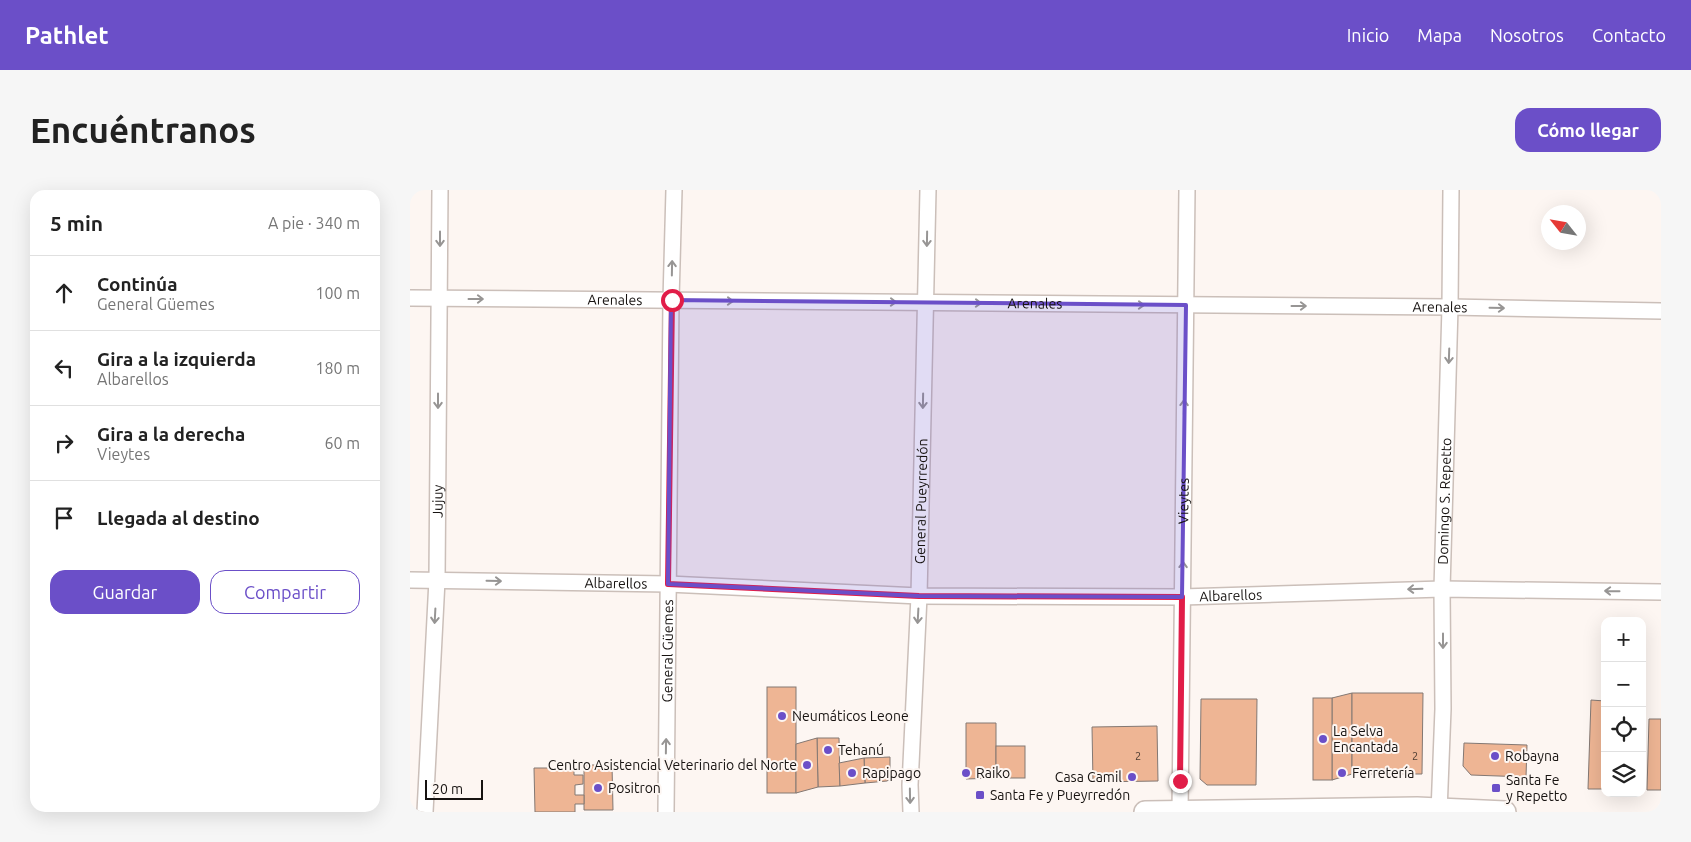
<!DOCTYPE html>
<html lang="es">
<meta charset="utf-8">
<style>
body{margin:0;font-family:Ubuntu,sans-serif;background:#f6f6f6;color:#222}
.controls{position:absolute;right:15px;bottom:15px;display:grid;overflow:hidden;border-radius:10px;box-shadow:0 5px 20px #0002}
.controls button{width:45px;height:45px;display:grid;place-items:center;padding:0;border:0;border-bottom:1px solid #e0e0e0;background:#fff;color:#222;font:25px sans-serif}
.compass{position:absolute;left:1131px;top:15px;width:45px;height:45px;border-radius:50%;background:#fff;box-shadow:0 5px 20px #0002;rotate:301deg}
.scale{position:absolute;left:15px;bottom:12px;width:58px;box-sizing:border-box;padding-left:5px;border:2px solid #171311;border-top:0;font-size:14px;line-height:18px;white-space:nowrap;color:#171311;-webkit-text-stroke:4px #fdf6f2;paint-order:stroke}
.stop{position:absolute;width:15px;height:15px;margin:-11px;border:4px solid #e11d48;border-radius:50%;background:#fff}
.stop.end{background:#e11d48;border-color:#fff;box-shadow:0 1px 5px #0008}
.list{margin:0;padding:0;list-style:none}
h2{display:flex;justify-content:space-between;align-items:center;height:65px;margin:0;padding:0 20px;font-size:21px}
h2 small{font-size:16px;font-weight:400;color:#767676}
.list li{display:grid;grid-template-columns:32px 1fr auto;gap:15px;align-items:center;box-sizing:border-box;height:75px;padding:0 20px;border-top:1px solid #e0e0e0}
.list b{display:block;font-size:19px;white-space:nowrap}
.list p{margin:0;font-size:16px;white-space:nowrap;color:#767676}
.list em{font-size:16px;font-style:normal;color:#767676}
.actions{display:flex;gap:10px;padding:15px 20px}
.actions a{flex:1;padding:11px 0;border:1px solid #6b4fc8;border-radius:15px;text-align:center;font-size:18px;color:#6b4fc8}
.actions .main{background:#6b4fc8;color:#fff}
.icon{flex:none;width:28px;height:28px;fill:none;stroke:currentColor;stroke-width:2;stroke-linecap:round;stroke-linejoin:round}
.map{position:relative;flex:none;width:1251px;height:622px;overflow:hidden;border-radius:15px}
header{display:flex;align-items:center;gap:30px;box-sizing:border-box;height:70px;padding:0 25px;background:#6b4fc8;color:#fff}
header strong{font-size:24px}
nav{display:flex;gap:28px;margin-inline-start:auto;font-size:18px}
.intro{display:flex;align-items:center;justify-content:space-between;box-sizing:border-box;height:120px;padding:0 30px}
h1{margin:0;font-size:35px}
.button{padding:12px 22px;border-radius:15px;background:#6b4fc8;color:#fff;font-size:18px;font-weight:700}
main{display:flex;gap:30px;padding:0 30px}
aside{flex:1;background:#fff;border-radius:15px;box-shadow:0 5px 20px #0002}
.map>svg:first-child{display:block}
.building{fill:#eeb594;stroke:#837873}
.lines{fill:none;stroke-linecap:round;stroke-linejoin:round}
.minor-casing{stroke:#cbbfb9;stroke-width:18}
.secondary-casing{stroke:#cbbfb9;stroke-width:24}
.minor{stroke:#fff;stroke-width:15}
.secondary{stroke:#fff;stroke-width:21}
.oneway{stroke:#979594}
.route{stroke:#e11d48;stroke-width:6}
.marked{fill:#6b4fc8;fill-opacity:0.2;stroke:#6b4fc8;stroke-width:4;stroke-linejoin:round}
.poi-dot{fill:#6b4fc8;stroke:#fdf6f2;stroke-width:2}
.labels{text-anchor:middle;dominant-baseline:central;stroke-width:4;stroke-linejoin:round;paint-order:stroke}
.number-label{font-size:11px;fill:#4d3c32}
.street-label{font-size:14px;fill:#171311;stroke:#fdf6f2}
.poi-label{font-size:14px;fill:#171311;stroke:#fdf6f2;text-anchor:start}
</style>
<header>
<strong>Pathlet</strong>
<nav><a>Inicio</a><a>Mapa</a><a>Nosotros</a><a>Contacto</a></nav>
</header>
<div class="intro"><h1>Encuéntranos</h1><a class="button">Cómo llegar</a></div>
<main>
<aside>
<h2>5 min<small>A pie · 340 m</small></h2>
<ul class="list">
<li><svg class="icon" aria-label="ahead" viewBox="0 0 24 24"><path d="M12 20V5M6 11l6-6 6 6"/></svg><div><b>Continúa</b><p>General Güemes</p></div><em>100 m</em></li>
<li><svg class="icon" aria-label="left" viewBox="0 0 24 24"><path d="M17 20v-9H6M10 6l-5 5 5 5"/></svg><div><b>Gira a la izquierda</b><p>Albarellos</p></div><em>180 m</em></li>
<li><svg class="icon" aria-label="right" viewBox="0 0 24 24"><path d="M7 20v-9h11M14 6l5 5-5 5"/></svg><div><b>Gira a la derecha</b><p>Vieytes</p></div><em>60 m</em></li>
<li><svg class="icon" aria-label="arrive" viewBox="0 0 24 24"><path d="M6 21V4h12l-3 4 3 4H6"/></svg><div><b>Llegada al destino</b></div></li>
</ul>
<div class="actions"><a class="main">Guardar</a><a>Compartir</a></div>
</aside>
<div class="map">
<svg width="1251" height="622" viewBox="0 0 1251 622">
<rect width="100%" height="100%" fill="#fdf6f2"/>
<g class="building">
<rect x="357" y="497" width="29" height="106"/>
<path d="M 942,503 L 942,584 L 922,590 L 922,508 Z"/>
<path d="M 942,503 L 1013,503 L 1012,584 L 942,584 Z"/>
<rect x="903" y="508" width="19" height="82"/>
<path d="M 791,509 L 847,509 L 846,595 L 797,595 L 790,589 Z"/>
<path d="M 1181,510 L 1195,511 L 1195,599 L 1178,599 Z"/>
<path d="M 1239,529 L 1251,529 L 1251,600 L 1237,600 Z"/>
<path d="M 556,533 L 586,533 L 586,588 L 556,589 Z"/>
<path d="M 747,536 L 748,591 L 683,592 L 682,537 Z"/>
<path d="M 407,548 L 429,548 L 430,596 L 408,597 Z"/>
<path d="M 407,548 L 408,597 L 386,603 L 386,554 Z"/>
<path d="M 1054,553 L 1117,555 L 1116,587 L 1061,585 L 1053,576 Z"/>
<rect x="586" y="556" width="29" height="32"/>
<path d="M 480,567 L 480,589 L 477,591 L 455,593 L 454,568 Z"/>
<path d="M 454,568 L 455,593 L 430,596 L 429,573 Z"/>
<path d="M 174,575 L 202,575 L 203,620 L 174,620 Z"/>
<path d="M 124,578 L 164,578 L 164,585 L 173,585 L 173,594 L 165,595 L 165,605 L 174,605 L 174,614 L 165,614 L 165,622 L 125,622 Z"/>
</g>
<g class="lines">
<g class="minor-casing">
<g id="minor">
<path id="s1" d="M 0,108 L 1040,117 L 1251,121"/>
<path id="s2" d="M 0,390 L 258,394 L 509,406 L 772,407 L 1032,399 L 1251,402"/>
<path id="s3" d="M 15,622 L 27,390 L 30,0"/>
<path id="s4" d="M 256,622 L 261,110 L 264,0"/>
<path id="s5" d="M 501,622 L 500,595 L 509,406 L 518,0"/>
<path id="s6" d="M 770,622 L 777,0"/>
<path id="s7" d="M 1029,622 L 1033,519 L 1032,399 L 1040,117 L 1041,0"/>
</g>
</g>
<g class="secondary-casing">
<path id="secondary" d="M 735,622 L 1007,618 L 1095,622"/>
</g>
<use href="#minor" class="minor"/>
<use href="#secondary" class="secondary"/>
</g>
<defs><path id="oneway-shaft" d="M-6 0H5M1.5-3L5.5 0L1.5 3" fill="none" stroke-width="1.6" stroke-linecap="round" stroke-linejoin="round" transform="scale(1.25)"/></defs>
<g class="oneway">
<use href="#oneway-shaft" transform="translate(30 49) rotate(90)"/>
<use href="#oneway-shaft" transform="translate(517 49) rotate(91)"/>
<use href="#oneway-shaft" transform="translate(262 78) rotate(-89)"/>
<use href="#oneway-shaft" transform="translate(66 109)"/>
<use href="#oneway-shaft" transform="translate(316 111) rotate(1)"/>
<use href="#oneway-shaft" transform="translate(479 112) rotate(1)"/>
<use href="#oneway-shaft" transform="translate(564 113) rotate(1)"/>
<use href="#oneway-shaft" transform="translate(727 115) rotate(1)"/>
<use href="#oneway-shaft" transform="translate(889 116)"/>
<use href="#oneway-shaft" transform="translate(1087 118) rotate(1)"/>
<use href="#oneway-shaft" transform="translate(1039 166) rotate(92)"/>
<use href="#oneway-shaft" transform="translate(28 211) rotate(90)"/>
<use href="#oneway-shaft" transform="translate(513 211) rotate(91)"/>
<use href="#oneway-shaft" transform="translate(774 217) rotate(-89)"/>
<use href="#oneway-shaft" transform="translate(773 379) rotate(-89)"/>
<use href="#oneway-shaft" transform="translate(84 391) rotate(1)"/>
<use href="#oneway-shaft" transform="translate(1005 399) rotate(178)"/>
<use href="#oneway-shaft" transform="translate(1202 401) rotate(-179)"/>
<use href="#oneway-shaft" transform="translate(25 426) rotate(93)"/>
<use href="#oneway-shaft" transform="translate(508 426) rotate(93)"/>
<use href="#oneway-shaft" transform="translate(1033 451) rotate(90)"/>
<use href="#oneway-shaft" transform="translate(256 556) rotate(-89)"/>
<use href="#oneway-shaft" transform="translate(500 606) rotate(89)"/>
</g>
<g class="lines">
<path class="route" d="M 262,110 L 258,394 L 509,406 L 772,407 L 770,591"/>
</g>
<path class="marked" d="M 261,110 L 776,115 L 772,407 L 509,406 L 258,394 Z"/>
<g class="poi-dot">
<circle cx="372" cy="526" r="5"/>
<circle cx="913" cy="549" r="5"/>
<circle cx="418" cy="560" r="5"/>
<circle cx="1085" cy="566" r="5"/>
<circle cx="397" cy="575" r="5"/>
<circle cx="442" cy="583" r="5"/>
<circle cx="556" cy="583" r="5"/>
<circle cx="932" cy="583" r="5"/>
<circle cx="722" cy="587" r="5"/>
<circle cx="188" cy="598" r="5"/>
<rect x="1081" y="593" width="10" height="10" rx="2.5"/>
<rect x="565" y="600" width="10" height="10" rx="2.5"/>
</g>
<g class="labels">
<g class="number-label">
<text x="728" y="566">2</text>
<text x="1005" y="566">2</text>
</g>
<g class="street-label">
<text stroke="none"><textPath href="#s1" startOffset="205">Arenales</textPath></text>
<text stroke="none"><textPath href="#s1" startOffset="625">Arenales</textPath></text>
<text stroke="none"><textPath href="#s1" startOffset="1030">Arenales</textPath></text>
<text stroke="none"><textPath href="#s3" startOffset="311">Jujuy</textPath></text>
<text stroke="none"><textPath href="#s5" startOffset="311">General Pueyrredón</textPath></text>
<text stroke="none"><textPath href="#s6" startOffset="311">Vieytes</textPath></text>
<text stroke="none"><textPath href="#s7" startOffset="311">Domingo S. Repetto</textPath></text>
<text stroke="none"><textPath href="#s2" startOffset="206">Albarellos</textPath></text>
<text stroke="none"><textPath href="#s2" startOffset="821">Albarellos</textPath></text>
<text stroke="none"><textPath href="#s4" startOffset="161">General Güemes</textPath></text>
</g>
<g class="poi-label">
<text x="382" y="526">Neumáticos Leone</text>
<text x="923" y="541">La Selva<tspan x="923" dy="16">Encantada</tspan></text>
<text x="428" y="560">Tehanú</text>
<text x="1095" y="566">Robayna</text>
<text x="387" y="575" text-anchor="end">Centro Asistencial Veterinario del Norte</text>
<text x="452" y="583">Rapipago</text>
<text x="566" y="583">Raiko</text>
<text x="942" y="583">Ferretería</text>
<text x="712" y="587" text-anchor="end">Casa Camil</text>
<text x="1096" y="590">Santa Fe<tspan x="1096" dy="16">y Repetto</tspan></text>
<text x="198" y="598">Positron</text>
<text x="580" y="605">Santa Fe y Pueyrredón</text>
</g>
</g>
</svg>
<div class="controls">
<button>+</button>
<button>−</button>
<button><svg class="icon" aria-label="locate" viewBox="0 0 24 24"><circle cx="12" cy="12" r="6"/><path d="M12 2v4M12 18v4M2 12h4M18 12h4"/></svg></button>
<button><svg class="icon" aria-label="layers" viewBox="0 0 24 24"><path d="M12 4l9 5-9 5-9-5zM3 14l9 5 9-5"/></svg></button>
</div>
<svg class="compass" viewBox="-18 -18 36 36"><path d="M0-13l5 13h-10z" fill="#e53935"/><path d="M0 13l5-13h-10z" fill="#767676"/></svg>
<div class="scale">20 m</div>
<div class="stop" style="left:262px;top:110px"></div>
<div class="stop end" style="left:770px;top:591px"></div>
</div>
</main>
